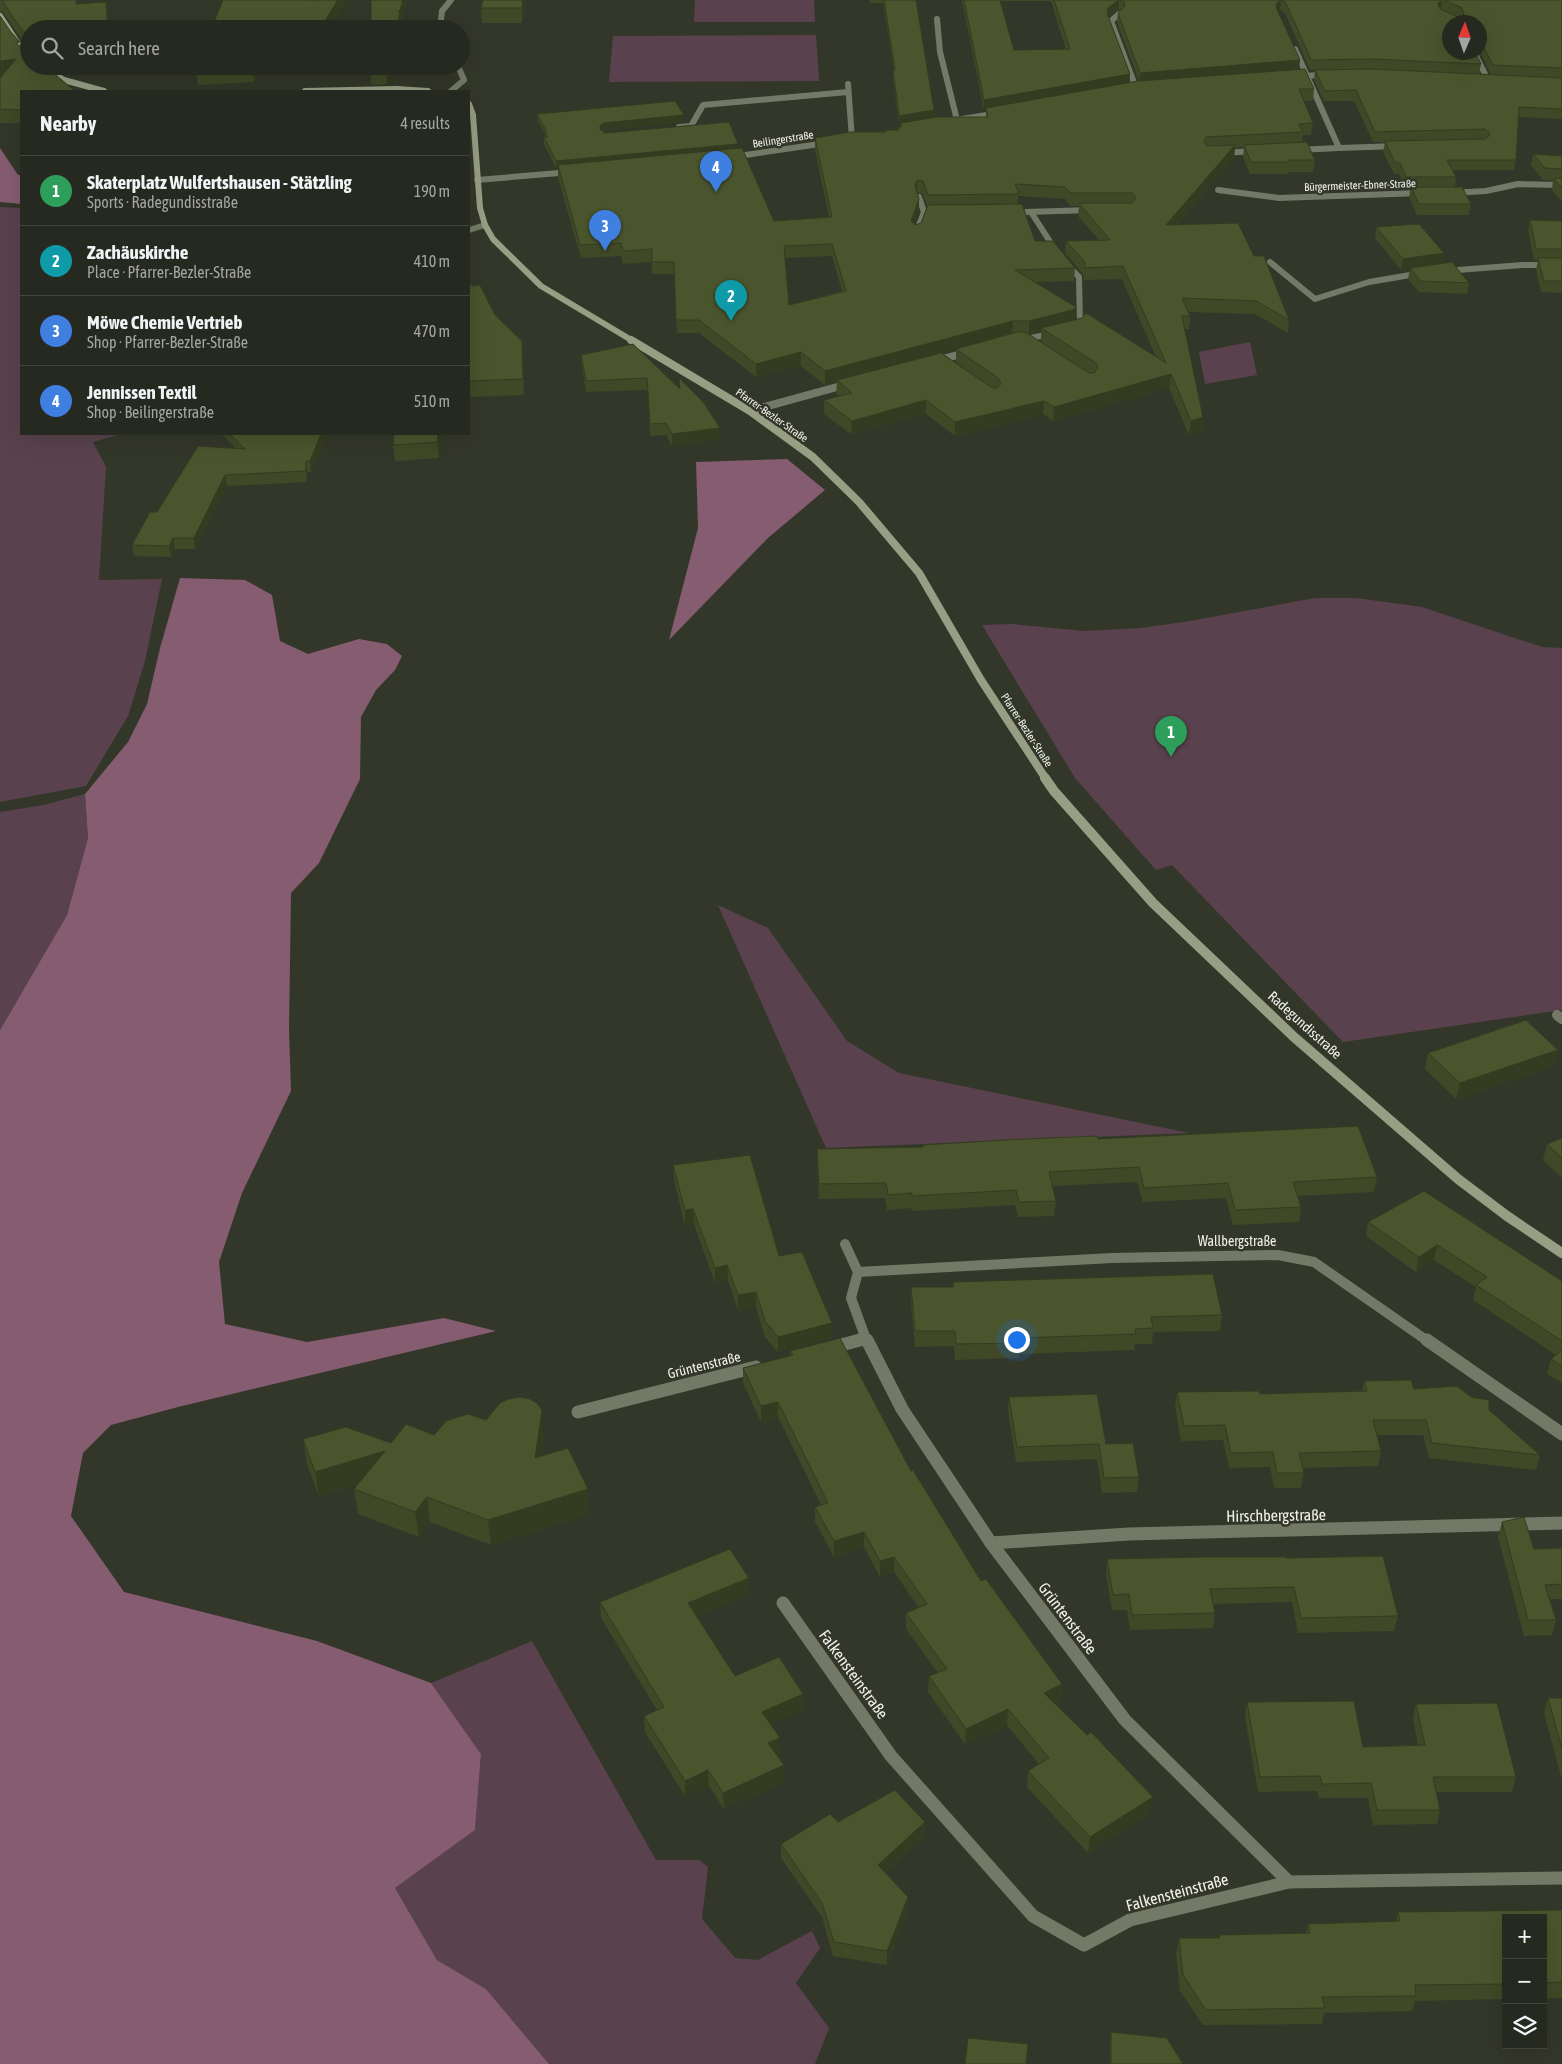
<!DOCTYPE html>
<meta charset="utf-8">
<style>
body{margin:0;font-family:"Asap Condensed",sans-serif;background:#32352c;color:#f1f3f6}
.controls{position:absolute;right:15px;bottom:15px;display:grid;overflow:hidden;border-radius:0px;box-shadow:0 5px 20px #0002}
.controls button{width:45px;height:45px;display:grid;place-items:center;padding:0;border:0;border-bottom:1px solid #42453d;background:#26291f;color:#f1f3f6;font:25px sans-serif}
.compass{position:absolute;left:1442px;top:15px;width:45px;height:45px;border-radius:50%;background:#26291f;box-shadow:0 5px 20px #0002;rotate:2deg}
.you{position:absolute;left:1016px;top:1339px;width:18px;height:18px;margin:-12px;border:4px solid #fff;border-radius:50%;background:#1a73e8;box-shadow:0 0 0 8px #1a73e833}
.badge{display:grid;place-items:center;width:32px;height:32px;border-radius:50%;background:#95b2f1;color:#fff;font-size:16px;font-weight:700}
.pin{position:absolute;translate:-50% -41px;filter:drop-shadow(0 1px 2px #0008)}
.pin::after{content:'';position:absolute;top:26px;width:18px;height:15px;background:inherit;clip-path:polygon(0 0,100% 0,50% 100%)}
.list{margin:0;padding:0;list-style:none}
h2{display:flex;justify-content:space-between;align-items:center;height:65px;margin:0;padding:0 20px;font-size:21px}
h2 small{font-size:16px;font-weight:400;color:#a4a6a4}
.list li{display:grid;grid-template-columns:32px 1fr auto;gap:15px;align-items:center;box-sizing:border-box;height:70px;padding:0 20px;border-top:1px solid #42453d}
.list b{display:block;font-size:19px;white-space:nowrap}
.list p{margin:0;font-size:16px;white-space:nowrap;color:#a4a6a4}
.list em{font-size:16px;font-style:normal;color:#a4a6a4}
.icon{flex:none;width:28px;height:28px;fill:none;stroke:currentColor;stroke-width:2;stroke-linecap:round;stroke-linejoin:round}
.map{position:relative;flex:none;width:1562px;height:2064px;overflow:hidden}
.search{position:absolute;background:#26291f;box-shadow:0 5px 20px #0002;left:20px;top:20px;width:450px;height:55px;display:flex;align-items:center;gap:12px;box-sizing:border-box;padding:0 18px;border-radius:28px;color:#a4a6a4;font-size:19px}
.panel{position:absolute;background:#26291f;box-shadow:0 5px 20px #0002;left:20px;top:90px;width:450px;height:345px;border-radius:0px}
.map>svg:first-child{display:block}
.green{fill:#59424d}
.forest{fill:#855c70}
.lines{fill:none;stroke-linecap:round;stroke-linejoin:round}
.street-far3{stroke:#747967;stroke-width:6}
.street-far2{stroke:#747967;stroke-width:8}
.street-far1{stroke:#747967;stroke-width:10}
.street{stroke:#747967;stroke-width:13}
.secondary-far2{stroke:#979e83;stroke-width:6}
.secondary-far1{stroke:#979e83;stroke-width:8}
.secondary{stroke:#979e83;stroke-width:10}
.wall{fill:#404827;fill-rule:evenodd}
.shaded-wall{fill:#343b20}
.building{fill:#4a542d;stroke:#343b20;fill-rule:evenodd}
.labels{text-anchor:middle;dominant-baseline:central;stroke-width:5;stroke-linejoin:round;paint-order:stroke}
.far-street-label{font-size:11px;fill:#f1f3eb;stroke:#333729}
.street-label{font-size:14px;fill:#f1f3eb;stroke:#333729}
.near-street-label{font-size:16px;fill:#f1f3eb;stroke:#333729}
</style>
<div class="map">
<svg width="1562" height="2064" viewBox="0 0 1562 2064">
<rect width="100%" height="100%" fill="#333729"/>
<g class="green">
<path d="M 695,0 L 814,0 L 815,22 L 694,22 Z"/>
<path d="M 816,35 L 819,81 L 609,82 L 613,36 Z"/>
<path d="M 0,207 L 21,208 L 21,434 L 122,434 L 93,442 L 106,467 L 99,580 L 162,579 L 145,661 L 128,716 L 86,786 L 0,802 Z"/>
<path d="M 1250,342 L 1257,375 L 1205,384 L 1199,352 Z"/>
<path d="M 1315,598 L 1356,598 L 1422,607 L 1542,647 L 1562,648 L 1562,1010 L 1343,1042 L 1172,865 L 1156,870 L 1075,778 L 982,625 L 1012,624 L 1084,631 L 1140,628 L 1184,622 Z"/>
<path d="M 85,794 L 88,838 L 67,915 L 0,1030 L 0,812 L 43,805 Z"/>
<path d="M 718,905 L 768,928 L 847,1041 L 899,1073 L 1189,1133 L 826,1148 Z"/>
<path d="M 532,1641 L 656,1860 L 699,1860 L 708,1867 L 702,1919 L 735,1958 L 758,1960 L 812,1931 L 820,1948 L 796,1983 L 829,2028 L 815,2064 L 549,2064 L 486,1989 L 437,1960 L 395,1888 L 475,1830 L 481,1754 L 431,1683 Z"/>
</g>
<g class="forest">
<path d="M 0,148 L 18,175 L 21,175 L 21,204 L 0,202 Z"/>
<path d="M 787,459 L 825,490 L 768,538 L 669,640 L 698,528 L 696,462 Z"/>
<path d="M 180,578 L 245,580 L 272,595 L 280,641 L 308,654 L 359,639 L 387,644 L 402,656 L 395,670 L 376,690 L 361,717 L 360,779 L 319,863 L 291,893 L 289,1030 L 291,1091 L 242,1193 L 219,1262 L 225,1324 L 307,1342 L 444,1318 L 496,1331 L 178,1407 L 111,1425 L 83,1453 L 71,1516 L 124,1592 L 317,1641 L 431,1683 L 481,1754 L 475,1830 L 395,1888 L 437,1960 L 486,1989 L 549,2064 L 0,2064 L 0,1030 L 67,915 L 88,838 L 85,794 L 128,742 L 147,704 L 160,648 Z"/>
</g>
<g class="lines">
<g class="street-far3">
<path d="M 1119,14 L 1111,21 L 1136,88"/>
<path d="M 937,19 L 940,52 L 957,120"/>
<path d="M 440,29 L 442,11 L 451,0"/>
<path d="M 1295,49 L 1339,148 L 1297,150"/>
<path d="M 1474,52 L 1487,78"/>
<path d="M 1296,76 L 1329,75"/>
<path d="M 848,84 L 852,139"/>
<path d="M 451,91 L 464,80 L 458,66"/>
<path d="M 962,119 L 999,113"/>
<path d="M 679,127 L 691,126 L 703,105 L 848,92"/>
<path d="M 1339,148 L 1398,146"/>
<path d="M 1222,153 L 1257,151"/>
<path d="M 732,157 L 826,143"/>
<path d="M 477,180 L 571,172"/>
<path d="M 1218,190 L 1279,198 L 1421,193"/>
<path d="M 1451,193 L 1486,191 L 1518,184 L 1562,185"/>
<path d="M 919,197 L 924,212"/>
<path d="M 1026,212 L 1091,210"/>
<path d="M 1031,212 L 1056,251"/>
<path d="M 469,230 L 485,225"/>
<path d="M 916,233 L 924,212 L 939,212"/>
<path d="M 1065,262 L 1079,277 L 1080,326 L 1075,328"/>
<path d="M 1270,262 L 1315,299 L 1369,282 L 1422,273"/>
<path d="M 1444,271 L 1523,265 L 1562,265"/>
<path d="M 1022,340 L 1054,333"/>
</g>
<g class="street-far2">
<path d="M 935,361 L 969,352"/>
<path d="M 750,411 L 848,384"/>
</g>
<g class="street-far1">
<path d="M 1557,1015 L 1562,1019"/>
<path d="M 845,1244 L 858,1272 L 851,1298 L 867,1342"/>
<path d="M 858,1272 L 1112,1258 L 1278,1255 L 1314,1262 L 1429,1342"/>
<path d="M 855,1342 L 866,1339"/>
</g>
<g class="street">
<path d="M 867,1340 L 902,1409 L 991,1543 L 1125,1720 L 1289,1882"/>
<path d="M 1427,1340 L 1562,1434"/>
<path d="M 830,1348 L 860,1340"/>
<path d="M 578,1412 L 756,1367"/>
<path d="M 991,1543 L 1129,1534 L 1562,1523"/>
<path d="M 783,1603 L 891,1756 L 1033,1916 L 1084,1945 L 1130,1920 L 1289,1882 L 1562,1878"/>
</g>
<g class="secondary-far2">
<path d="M 0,16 L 17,42 L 29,55"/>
<path d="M 41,66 L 64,80 L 104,91"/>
<path d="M 305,91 L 396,89 L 428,91"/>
<path d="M 469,104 L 473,115 L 480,208 L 485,225 L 493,239 L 541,286 L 633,341"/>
</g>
<path class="secondary-far1" d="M 631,340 L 750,411 L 813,457 L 859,502 L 919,573 L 981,680 L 1046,779"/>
<path class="secondary" d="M 1045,778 L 1054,791 L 1153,903 L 1294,1037 L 1458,1179 L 1507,1216 L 1562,1253"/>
</g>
<g class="wall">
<path d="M 0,0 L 77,0 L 77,4 L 108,14 L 109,29 L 29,29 L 29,48 L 21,39 L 4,13 L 0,12 Z"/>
<path d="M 407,0 L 401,23 L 401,26 L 371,29 Z"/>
<path d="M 483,0 L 527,0 L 522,23 L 482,23 L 481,8 Z"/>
<path d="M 870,0 L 916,0 L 934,110 L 934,118 L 986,117 L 986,110 L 984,110 L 962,0 L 1562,0 L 1562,119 L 1519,117 L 1516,160 L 1514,170 L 1453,170 L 1456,177 L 1455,187 L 1471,204 L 1469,215 L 1417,215 L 1409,197 L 1411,187 L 1405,187 L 1399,174 L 1394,174 L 1383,152 L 1385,142 L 1373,142 L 1354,101 L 1324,101 L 1314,80 L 1315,70 L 1372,69 L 1310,70 L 1285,13 L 1280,10 L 1278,11 L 1299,69 L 1314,89 L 1313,101 L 1303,101 L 1313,123 L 1311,135 L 1303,135 L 1302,142 L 1315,160 L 1313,172 L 1288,172 L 1287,174 L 1250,174 L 1243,157 L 1244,147 L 1235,148 L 1234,157 L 1176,225 L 1254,256 L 1289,320 L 1288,333 L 1255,314 L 1188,312 L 1190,316 L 1189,329 L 1184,329 L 1202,431 L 1189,435 L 1169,388 L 1053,421 L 1043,414 L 955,436 L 926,414 L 851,434 L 824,414 L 824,400 L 840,396 L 836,394 L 837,382 L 825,385 L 801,366 L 756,377 L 699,333 L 677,333 L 674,274 L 652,274 L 652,262 L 623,264 L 621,256 L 581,258 L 558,178 L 558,168 L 556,168 L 544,144 L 544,137 L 545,137 L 545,134 L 538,121 L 537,114 L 684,122 L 604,130 L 603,131 L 605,133 L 738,149 L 774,221 L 829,217 L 815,150 L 815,138 L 885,132 L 886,130 L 898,130 L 898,127 L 901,127 L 901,125 L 899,125 L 893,79 L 894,70 L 883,3 L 870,3 ZM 1000,1 L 1051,1 L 1066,50 L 1014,50 ZM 1119,9 L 1120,10 L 1118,13 L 1117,22 L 1139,81 L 1129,83 L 1130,74 L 1108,17 ZM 1450,22 L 1480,22 L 1480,52 L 1491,75 L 1479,74 L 1481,64 ZM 917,192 L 923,194 L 927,206 L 921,223 L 915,225 L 914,224 L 919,212 L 919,199 ZM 1018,196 L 1065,199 L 1070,206 L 1079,206 L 1078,216 L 1099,240 L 1066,241 L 1065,253 L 1083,274 L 1084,280 L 1122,279 L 1156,357 L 1075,320 L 1034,282 L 1074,281 L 1075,268 L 1035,241 L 1018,204 ZM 832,256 L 842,291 L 789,305 L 785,258 ZM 1041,331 L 1041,342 L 1029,334 ZM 956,349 L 956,362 L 992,388 L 942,353 Z"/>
<path d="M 0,16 L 21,91 L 21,123 L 0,123 L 0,78 L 3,74 L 0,75 Z"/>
<path d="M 196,66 L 260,66 L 254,82 L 198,85 L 195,69 Z"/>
<path d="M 370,66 L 417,66 L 418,70 L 389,74 L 387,84 L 371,85 Z"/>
<path d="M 1533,154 L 1562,156 L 1562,202 L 1552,190 L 1553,180 L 1543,180 L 1531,165 Z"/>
<path d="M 1530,220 L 1562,221 L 1562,293 L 1541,292 L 1536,270 L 1538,260 L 1534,260 L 1528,231 Z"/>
<path d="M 1376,227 L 1444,253 L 1442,264 L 1469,283 L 1467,294 L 1419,292 L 1408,279 L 1410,269 L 1401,270 L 1375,238 Z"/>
<path d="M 469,280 L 472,286 L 495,315 L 523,356 L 524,395 L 469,397 Z"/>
<path d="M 633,344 L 720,428 L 720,439 L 672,446 L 666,435 L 650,436 L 648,390 L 586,392 L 582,366 L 581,355 Z"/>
<path d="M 222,434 L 326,434 L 326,437 L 311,472 L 307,472 L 307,482 L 227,486 L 195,549 L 175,549 L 171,557 L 134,556 L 132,545 L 157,512 L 236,449 Z"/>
<path d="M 440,434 L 439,458 L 395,461 L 393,445 Z"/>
<path d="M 1428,1053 L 1554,1066 L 1456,1099 L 1425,1069 Z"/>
<path d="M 1562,1138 L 1562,1178 L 1543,1160 L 1547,1144 Z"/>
<path d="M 1098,1139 L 1377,1177 L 1374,1192 L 1298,1196 L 1301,1207 L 1299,1222 L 1233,1225 L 1226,1198 L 1143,1202 L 1137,1182 L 1052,1186 L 1056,1201 L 1054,1216 L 1018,1217 L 1015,1205 L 912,1211 L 911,1208 L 887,1210 L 885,1198 L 819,1199 L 817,1164 L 817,1149 L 922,1147 Z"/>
<path d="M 673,1165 L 779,1256 L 832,1338 L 778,1352 L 765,1337 L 756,1307 L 738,1310 L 728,1280 L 715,1283 L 694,1224 L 685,1226 L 674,1180 Z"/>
<path d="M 1368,1222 L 1562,1281 L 1562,1383 L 1547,1374 L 1551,1359 L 1556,1355 L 1473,1300 L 1476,1287 L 1434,1260 L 1416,1272 L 1366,1236 Z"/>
<path d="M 953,1282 L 1222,1315 L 1220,1331 L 1153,1332 L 1152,1344 L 1135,1344 L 1134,1350 L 1019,1354 L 1019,1358 L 955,1360 L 954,1346 L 915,1347 L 911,1303 L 911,1287 L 953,1287 Z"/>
<path d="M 790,1351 L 911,1471 L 981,1581 L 1062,1684 L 1061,1700 L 1054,1703 L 1150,1813 L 1088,1853 L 1027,1787 L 1028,1771 L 1039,1764 L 1007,1725 L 965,1744 L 928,1692 L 929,1676 L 938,1673 L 906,1629 L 906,1613 L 919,1608 L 894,1572 L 880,1577 L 864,1547 L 834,1557 L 815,1522 L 815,1507 L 821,1505 L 778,1417 L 761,1422 L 743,1383 L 743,1368 L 790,1356 Z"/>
<path d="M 1364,1381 L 1471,1397 L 1489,1410 L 1540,1455 L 1536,1470 L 1429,1458 L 1423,1435 L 1377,1435 L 1381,1451 L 1378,1466 L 1303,1468 L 1304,1473 L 1301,1488 L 1274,1488 L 1270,1467 L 1229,1468 L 1223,1440 L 1181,1441 L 1175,1407 L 1177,1392 L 1260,1394 L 1362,1391 Z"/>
<path d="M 1009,1397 L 1106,1444 L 1139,1477 L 1137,1492 L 1102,1493 L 1097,1459 L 1016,1462 L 1008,1411 Z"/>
<path d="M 434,1435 L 544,1436 L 541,1457 L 589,1514 L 491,1545 L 430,1522 L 419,1537 L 358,1514 L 354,1489 L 358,1484 L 319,1496 L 307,1464 L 303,1439 L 391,1443 Z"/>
<path d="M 1502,1522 L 1534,1549 L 1562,1548 L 1562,1599 L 1550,1599 L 1556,1620 L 1552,1635 L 1524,1636 L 1498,1537 Z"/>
<path d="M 1286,1558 L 1398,1616 L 1394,1631 L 1298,1633 L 1292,1602 L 1213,1604 L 1215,1613 L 1213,1628 L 1130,1630 L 1127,1610 L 1112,1610 L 1106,1574 L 1107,1559 Z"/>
<path d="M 749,1594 L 696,1616 L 735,1676 L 803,1694 L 803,1709 L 771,1724 L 780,1738 L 780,1754 L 777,1755 L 784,1765 L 784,1781 L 724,1809 L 709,1786 L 685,1796 L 645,1732 L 644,1716 L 657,1710 L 601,1618 L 600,1602 Z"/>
<path d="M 1548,1698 L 1562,1698 L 1562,1780 L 1544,1713 Z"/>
<path d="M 1247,1702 L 1363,1747 L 1418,1745 L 1413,1718 L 1416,1704 L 1516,1777 L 1512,1792 L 1436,1792 L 1440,1810 L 1437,1824 L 1373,1825 L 1368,1798 L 1319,1798 L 1317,1791 L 1258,1792 L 1245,1717 Z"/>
<path d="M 838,1822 L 925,1822 L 924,1837 L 885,1872 L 908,1897 L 907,1912 L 887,1965 L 833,1956 L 822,1917 L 781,1858 L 781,1844 Z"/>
<path d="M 1562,1910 L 1562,1998 L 1543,1998 L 1543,1918 L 1506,1918 L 1506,1999 L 1415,2001 L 1412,2011 L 1324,2013 L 1322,2024 L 1203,2025 L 1180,1991 L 1176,1954 L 1179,1938 L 1219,1938 L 1306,1933 L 1308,1924 L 1396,1921 L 1398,1912 Z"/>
<path d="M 1111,2032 L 1183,2064 L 1110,2064 L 1110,2040 Z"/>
</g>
<g class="shaded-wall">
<path d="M 338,0 L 346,0 L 347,4 L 332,29 L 320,29 Z"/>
<path d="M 403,0 L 407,0 L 401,23 L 400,11 Z"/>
<path d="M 523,0 L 527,0 L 522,23 L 522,8 Z"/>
<path d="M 1119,0 L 1119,9 L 1108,17 L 1107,13 L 1108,8 Z"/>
<path d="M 1281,0 L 1280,10 L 1276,12 L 1277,3 Z"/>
<path d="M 1442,0 L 1441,9 L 1436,12 L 1438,3 Z"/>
<path d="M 106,2 L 108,14 L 109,29 L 107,29 Z"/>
<path d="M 400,13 L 401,26 L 400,29 L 396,29 Z"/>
<path d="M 16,59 L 19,73 L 0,75 L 0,61 Z"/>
<path d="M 1300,60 L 1299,70 L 1139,83 L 1140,73 Z"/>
<path d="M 252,66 L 260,66 L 254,82 Z"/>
<path d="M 387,66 L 417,66 L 418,70 L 389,74 L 387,84 L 386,72 Z"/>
<path d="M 1130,74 L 1129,84 L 984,110 L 984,100 Z"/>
<path d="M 934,110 L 934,119 L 899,125 L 899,116 Z"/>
<path d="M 684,115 L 684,122 L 604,130 L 601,133 L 600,129 L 600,126 L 604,123 Z"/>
<path d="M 738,144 L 738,151 L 558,165 L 558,168 L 556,168 L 556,161 Z"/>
<path d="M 1235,145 L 1234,157 L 1165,237 L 1166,225 Z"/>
<path d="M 917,180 L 917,192 L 915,186 Z"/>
<path d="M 919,199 L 919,212 L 911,233 L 911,221 Z"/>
<path d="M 1444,253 L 1442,264 L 1410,268 L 1410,269 L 1401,270 L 1403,259 Z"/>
<path d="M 1076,309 L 1075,322 L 1041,328 L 1041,331 L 1029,334 L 1029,321 Z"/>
<path d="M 1013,321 L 1012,334 L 838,381 L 837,380 L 837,382 L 825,385 L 825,371 Z"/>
<path d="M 801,352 L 801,366 L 756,377 L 756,364 Z"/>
<path d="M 1171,374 L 1169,388 L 1053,421 L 1054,407 Z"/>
<path d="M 926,400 L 926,414 L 851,434 L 852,421 Z"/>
<path d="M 1044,401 L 1043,414 L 955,436 L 955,422 Z"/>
<path d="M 1203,417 L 1202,431 L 1189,435 L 1191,421 Z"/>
<path d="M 720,428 L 720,439 L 672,446 L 672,434 Z"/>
<path d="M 321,434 L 326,434 L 326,437 L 311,472 L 310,461 Z"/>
<path d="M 438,434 L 440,434 L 439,458 L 437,442 Z"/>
<path d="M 306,461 L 307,472 L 307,482 L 306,471 Z"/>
<path d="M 225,475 L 227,486 L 195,549 L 194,538 Z"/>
<path d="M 173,538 L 175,549 L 171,557 L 169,546 Z"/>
<path d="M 1558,1050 L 1554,1066 L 1456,1099 L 1460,1083 Z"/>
<path d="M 693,1209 L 694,1224 L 685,1226 L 685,1210 Z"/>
<path d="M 1437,1245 L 1434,1260 L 1416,1272 L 1419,1257 Z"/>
<path d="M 727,1265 L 728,1280 L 715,1283 L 715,1268 Z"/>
<path d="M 756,1292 L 756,1307 L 738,1310 L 738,1295 Z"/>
<path d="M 832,1323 L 832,1338 L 778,1352 L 778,1337 Z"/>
<path d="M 778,1402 L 778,1417 L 761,1422 L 761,1406 Z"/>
<path d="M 542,1411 L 544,1436 L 537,1483 L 535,1458 Z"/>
<path d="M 385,1451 L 388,1475 L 319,1496 L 315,1472 Z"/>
<path d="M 588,1489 L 589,1514 L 491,1545 L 488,1520 Z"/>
<path d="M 427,1497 L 430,1522 L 419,1537 L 415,1512 Z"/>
<path d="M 864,1532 L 864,1547 L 834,1557 L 834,1541 Z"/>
<path d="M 894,1557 L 894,1572 L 880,1577 L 880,1561 Z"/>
<path d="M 749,1578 L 749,1594 L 688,1619 L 688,1603 Z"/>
<path d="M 1062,1684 L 1061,1700 L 1043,1708 L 1044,1693 Z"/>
<path d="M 803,1694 L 803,1709 L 763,1728 L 762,1712 Z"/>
<path d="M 1008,1709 L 1007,1725 L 965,1744 L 966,1729 Z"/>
<path d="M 780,1738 L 780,1754 L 768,1759 L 768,1743 Z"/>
<path d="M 784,1765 L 784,1781 L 724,1809 L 723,1793 Z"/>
<path d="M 708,1770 L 709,1786 L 685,1796 L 685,1781 Z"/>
<path d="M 1153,1797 L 1150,1813 L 1088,1853 L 1090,1837 Z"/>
<path d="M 925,1822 L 924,1837 L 877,1879 L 878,1865 Z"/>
<path d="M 908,1897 L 907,1912 L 887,1965 L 887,1951 Z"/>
</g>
<g class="building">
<path d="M 1,0 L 76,0 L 76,4 L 106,2 L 108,29 L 29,29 L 29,37 L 19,26 L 2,0 Z"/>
<path d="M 223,0 L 311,0 L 313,1 L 312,0 L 338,0 L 320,29 L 211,29 Z"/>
<path d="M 371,0 L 403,0 L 400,11 L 398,11 L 400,13 L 396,29 L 371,29 Z"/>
<path d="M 483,0 L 523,0 L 522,8 L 481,8 Z"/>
<path d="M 884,0 L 916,0 L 934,110 L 899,116 L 893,70 L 895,70 Z"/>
<path d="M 964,0 L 1000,0 L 1014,50 L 1070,49 L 1054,0 L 1119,0 L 1108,8 L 1107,13 L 1130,74 L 984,100 Z"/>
<path d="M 1120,0 L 1442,0 L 1438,3 L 1440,9 L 1458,17 L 1464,15 L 1462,8 L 1444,0 L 1562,0 L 1562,68 L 1493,65 L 1480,40 L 1480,22 L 1450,22 L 1450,52 L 1475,52 L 1481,64 L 1373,59 L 1311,60 L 1286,3 L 1281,0 L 1277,3 L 1276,7 L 1300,60 L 1140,73 L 1118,13 L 1125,6 L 1124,2 Z"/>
<path d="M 0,16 L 11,32 L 20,42 L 16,43 L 29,53 L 29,66 L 45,66 L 75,91 L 21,91 L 21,110 L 0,109 L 0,78 L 16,59 L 0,61 Z"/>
<path d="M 196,66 L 244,66 L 195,69 Z"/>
<path d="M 370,66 L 387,66 L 386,72 L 370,72 Z"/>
<path d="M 1305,69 L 1314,89 L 1299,89 L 1313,123 L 1299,124 L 1303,132 L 1206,137 L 1204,142 L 1207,146 L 1235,145 L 1166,225 L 1238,223 L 1254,256 L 1264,256 L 1289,320 L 1256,301 L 1182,298 L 1190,316 L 1182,316 L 1203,417 L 1191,421 L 1171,374 L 1054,407 L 1044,401 L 955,422 L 926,400 L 852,421 L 824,400 L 852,393 L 837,380 L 941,353 L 991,387 L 997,388 L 1001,384 L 998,378 L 956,349 L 1017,332 L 1025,332 L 1089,373 L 1094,373 L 1098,368 L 1096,363 L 1041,328 L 1082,318 L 1086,313 L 1166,363 L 1123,266 L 1085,268 L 1084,261 L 1066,241 L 1110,240 L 1079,203 L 1132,203 L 1136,198 L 1133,193 L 1071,193 L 1065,187 L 1015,184 L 1019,194 L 928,195 L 923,181 L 917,180 L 915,186 L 919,199 L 911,221 L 915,225 L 921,223 L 928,205 L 1022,204 L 1035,241 L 1053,241 L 1075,268 L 1015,270 L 1076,307 L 1076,309 L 1029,321 L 1013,321 L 825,371 L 801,352 L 756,364 L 699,320 L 676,320 L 674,262 L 652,262 L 652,249 L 623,251 L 621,243 L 580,245 L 558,165 L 742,148 L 774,221 L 832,217 L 815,138 L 850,132 L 886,132 L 886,130 L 899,130 L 898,127 L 901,127 L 901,123 L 936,117 L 988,117 L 986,108 L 1138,81 ZM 832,244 L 846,291 L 789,305 L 784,246 Z"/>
<path d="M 1372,69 L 1562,78 L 1562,109 L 1519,107 L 1516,160 L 1447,160 L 1456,177 L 1406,177 L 1400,163 L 1395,163 L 1385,141 L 1485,139 L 1489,136 L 1489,132 L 1485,129 L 1375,132 L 1356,90 L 1325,91 L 1315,70 Z"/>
<path d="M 675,101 L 684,115 L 604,123 L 600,126 L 600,129 L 605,133 L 729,122 L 738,144 L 556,161 L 544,137 L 548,137 L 545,132 L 547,132 L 537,114 Z"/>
<path d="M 1307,142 L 1315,160 L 1288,160 L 1289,162 L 1251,162 L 1244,145 Z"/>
<path d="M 1533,154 L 1562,156 L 1562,169 L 1545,168 Z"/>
<path d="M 1562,178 L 1562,188 L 1554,179 Z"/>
<path d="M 1411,187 L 1462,187 L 1471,204 L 1419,204 Z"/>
<path d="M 1530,220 L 1562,221 L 1562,249 L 1536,249 Z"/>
<path d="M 1419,224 L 1444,253 L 1403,259 L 1376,227 Z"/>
<path d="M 1538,258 L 1562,258 L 1562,281 L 1544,281 Z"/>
<path d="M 1452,262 L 1469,283 L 1421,281 L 1410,268 Z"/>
<path d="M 469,280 L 472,286 L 480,285 L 495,315 L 522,341 L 523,379 L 469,381 Z"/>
<path d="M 633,344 L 680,389 L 679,378 L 704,403 L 720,428 L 672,434 L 666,423 L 650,424 L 647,378 L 586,381 L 581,355 Z"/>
<path d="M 230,434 L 321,434 L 310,461 L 306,461 L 306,471 L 225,475 L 194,538 L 173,538 L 169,546 L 132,545 L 150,512 L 157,512 L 198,446 L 245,449 Z"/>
<path d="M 394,434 L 438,434 L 437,442 L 393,445 Z"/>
<path d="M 1526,1020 L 1558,1050 L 1460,1083 L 1428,1053 Z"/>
<path d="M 1358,1126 L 1377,1177 L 1293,1182 L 1301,1207 L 1235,1210 L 1228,1183 L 1144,1188 L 1139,1167 L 1049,1172 L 1056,1201 L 1019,1202 L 1016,1190 L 912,1196 L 912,1193 L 888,1195 L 886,1183 L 819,1184 L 817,1149 L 923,1147 L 923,1145 L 1003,1140 L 1097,1136 L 1098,1139 Z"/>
<path d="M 1562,1138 L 1562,1158 L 1547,1144 Z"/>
<path d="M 750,1155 L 779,1256 L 802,1252 L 832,1323 L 778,1337 L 765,1321 L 756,1292 L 738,1295 L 727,1265 L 715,1268 L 693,1209 L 685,1210 L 673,1165 Z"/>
<path d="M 1424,1191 L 1562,1281 L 1562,1341 L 1476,1285 L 1487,1277 L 1437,1245 L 1419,1257 L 1368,1222 Z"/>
<path d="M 1213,1274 L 1222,1315 L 1151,1317 L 1153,1328 L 1135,1329 L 1136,1334 L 1019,1338 L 1020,1343 L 956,1344 L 955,1331 L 915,1331 L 911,1287 L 953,1287 L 953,1282 Z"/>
<path d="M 840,1338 L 911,1471 L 913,1470 L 981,1581 L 986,1579 L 1062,1684 L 1044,1693 L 1087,1735 L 1091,1732 L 1153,1797 L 1090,1837 L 1028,1771 L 1049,1758 L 1008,1709 L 966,1729 L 929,1676 L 947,1669 L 906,1613 L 927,1604 L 894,1557 L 880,1561 L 864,1532 L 834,1541 L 815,1507 L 828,1503 L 778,1402 L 761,1406 L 743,1368 L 793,1355 L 790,1351 Z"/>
<path d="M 1562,1350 L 1562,1366 L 1551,1359 Z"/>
<path d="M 1411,1380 L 1414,1389 L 1457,1386 L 1471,1397 L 1489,1400 L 1489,1410 L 1540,1455 L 1432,1443 L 1426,1420 L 1373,1420 L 1381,1451 L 1299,1453 L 1304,1473 L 1277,1473 L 1273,1452 L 1231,1453 L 1225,1425 L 1184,1426 L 1177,1392 L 1259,1391 L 1260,1394 L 1367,1391 L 1364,1381 Z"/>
<path d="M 1097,1394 L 1106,1444 L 1133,1443 L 1139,1477 L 1104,1478 L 1099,1444 L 1017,1447 L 1009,1397 Z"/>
<path d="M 520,1397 L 530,1399 L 538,1404 L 542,1411 L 535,1458 L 568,1448 L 588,1489 L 488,1520 L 427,1497 L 415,1512 L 354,1489 L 385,1451 L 315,1472 L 303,1439 L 346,1427 L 391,1443 L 406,1424 L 434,1435 L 446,1421 L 468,1414 L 486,1420 L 500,1403 L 509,1399 Z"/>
<path d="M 1524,1517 L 1534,1549 L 1562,1548 L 1562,1584 L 1545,1585 L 1556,1620 L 1528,1620 L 1502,1522 Z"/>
<path d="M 730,1549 L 749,1578 L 688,1603 L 735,1676 L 779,1657 L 803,1694 L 762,1712 L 780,1738 L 768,1743 L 784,1765 L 723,1793 L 708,1770 L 685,1781 L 644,1716 L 664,1707 L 600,1602 Z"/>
<path d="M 1383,1556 L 1398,1616 L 1301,1618 L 1294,1587 L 1210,1589 L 1215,1613 L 1132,1615 L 1129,1594 L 1113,1595 L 1107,1559 L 1204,1557 L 1286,1557 L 1286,1558 Z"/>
<path d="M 1548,1698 L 1562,1698 L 1562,1749 Z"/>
<path d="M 1354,1701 L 1363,1747 L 1425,1745 L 1416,1704 L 1497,1703 L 1516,1777 L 1433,1777 L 1440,1810 L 1377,1810 L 1371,1783 L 1322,1784 L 1320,1776 L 1260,1777 L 1247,1702 Z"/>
<path d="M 895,1790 L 925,1822 L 878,1865 L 908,1897 L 887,1951 L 834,1942 L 822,1903 L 781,1844 L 830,1814 L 838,1822 Z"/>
<path d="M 1562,1910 L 1562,1982 L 1543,1983 L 1543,1918 L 1506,1918 L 1506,1984 L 1415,1985 L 1416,1996 L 1322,1997 L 1325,2008 L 1206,2010 L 1183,1975 L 1179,1938 L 1219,1938 L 1220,1935 L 1310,1933 L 1308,1924 L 1400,1921 L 1398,1912 Z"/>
<path d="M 1111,2032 L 1167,2038 L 1183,2064 L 1111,2064 Z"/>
<path d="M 968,2038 L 1028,2044 L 1026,2064 L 965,2064 Z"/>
</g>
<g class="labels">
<g class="far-street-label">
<text transform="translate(783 139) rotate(-9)">Beilingerstraße</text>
<text transform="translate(1360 185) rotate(-2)">Bürgermeister-Ebner-Straße</text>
<text transform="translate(772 415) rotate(35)">Pfarrer-Bezler-Straße</text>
<text transform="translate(1027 730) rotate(57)">Pfarrer-Bezler-Straße</text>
</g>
<g class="street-label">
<text transform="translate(1305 1025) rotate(42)">Radegundisstraße</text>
<text x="1237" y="1241">Wallbergstraße</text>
<text transform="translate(704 1365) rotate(-14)">Grüntenstraße</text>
</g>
<g class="near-street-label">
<text transform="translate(1276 1515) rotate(-1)">Hirschbergstraße</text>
<text transform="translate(1068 1618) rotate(53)">Grüntenstraße</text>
<text transform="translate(854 1674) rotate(54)">Falkensteinstraße</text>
<text transform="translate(1177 1892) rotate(-15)">Falkensteinstraße</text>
</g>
</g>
</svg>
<div class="controls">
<button>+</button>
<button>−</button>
<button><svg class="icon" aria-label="layers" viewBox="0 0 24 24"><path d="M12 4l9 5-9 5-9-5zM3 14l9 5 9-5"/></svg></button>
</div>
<svg class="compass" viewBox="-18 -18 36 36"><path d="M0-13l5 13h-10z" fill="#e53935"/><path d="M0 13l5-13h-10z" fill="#a4a6a4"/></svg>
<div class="you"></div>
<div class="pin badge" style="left:1171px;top:757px;background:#2e9e5b">1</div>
<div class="pin badge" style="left:731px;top:321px;background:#0f9aa8">2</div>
<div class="pin badge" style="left:605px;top:251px;background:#3f7fe0">3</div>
<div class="pin badge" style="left:716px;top:192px;background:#3f7fe0">4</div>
<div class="search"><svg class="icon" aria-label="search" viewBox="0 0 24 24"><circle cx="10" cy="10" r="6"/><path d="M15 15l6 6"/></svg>Search here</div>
<section class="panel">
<h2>Nearby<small>4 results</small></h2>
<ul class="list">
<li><span class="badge" style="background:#2e9e5b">1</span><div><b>Skaterplatz Wulfertshausen - Stätzling</b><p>Sports · Radegundisstraße</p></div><em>190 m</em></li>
<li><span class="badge" style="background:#0f9aa8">2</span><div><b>Zachäuskirche</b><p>Place · Pfarrer-Bezler-Straße</p></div><em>410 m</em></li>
<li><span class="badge" style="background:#3f7fe0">3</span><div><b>Möwe Chemie Vertrieb</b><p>Shop · Pfarrer-Bezler-Straße</p></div><em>470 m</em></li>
<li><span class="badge" style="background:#3f7fe0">4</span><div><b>Jennissen Textil</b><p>Shop · Beilingerstraße</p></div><em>510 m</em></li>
</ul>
</section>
</div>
